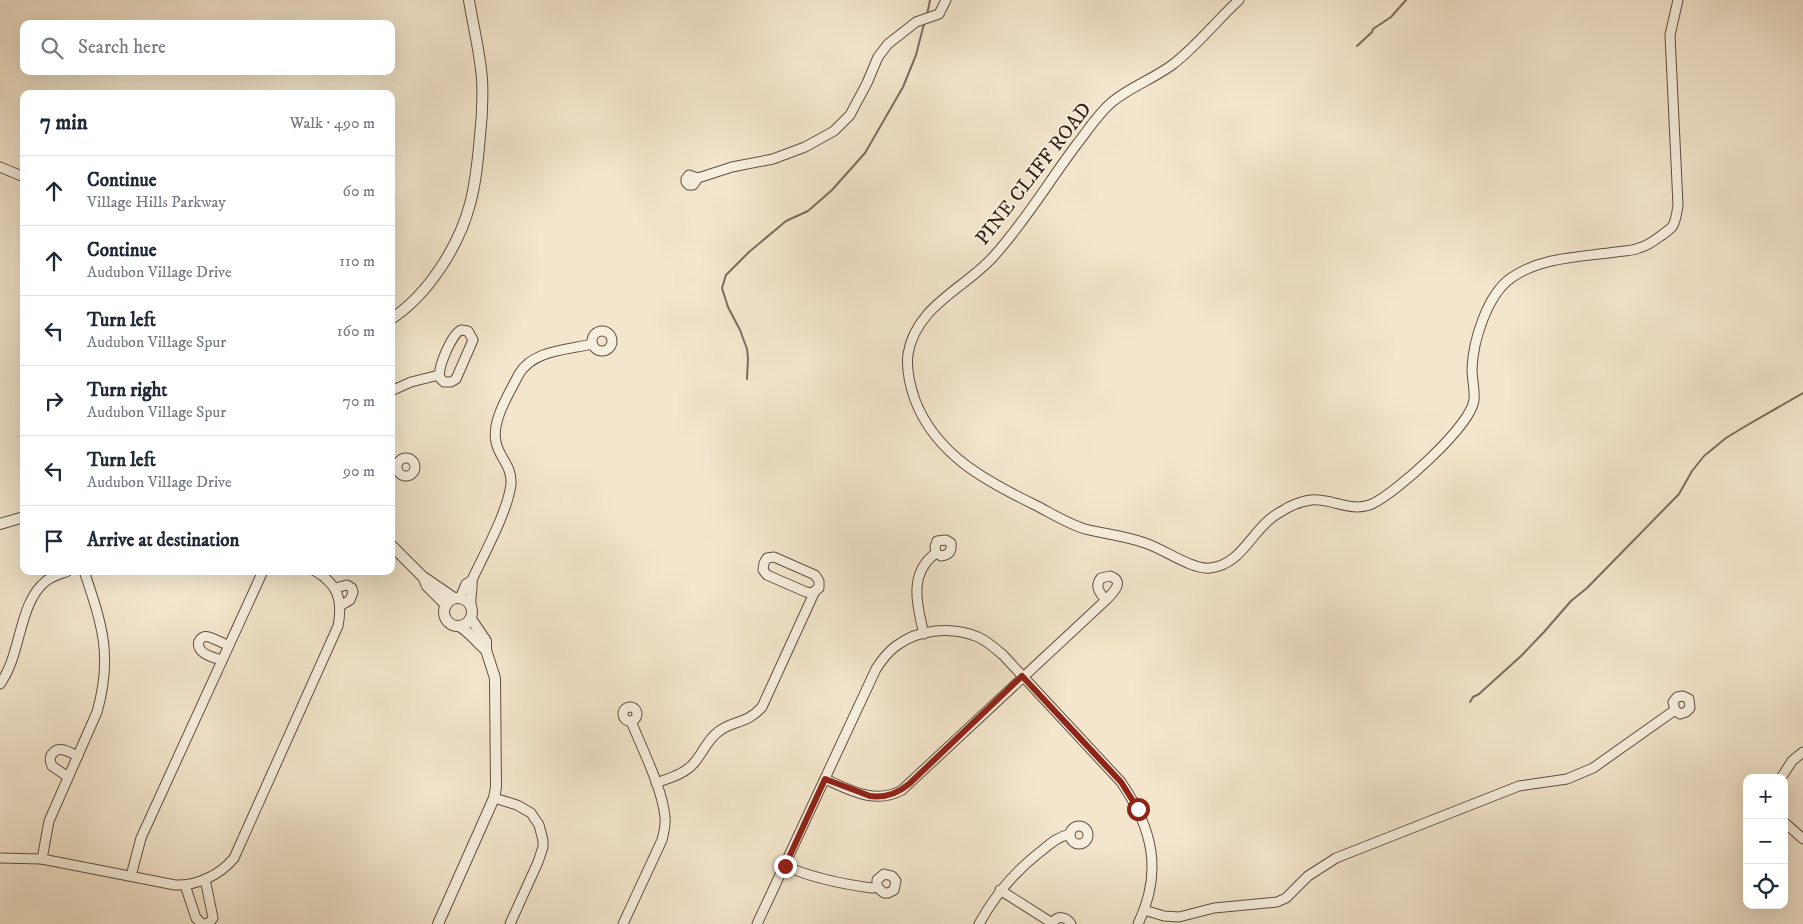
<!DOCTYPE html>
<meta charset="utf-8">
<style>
body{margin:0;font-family:"IM FELL DW Pica",serif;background:#f6f6f7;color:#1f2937}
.controls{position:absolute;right:15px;bottom:15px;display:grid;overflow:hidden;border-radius:10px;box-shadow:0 5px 20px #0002}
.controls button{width:45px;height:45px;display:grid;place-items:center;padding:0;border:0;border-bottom:1px solid #e0e1e3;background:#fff;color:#1f2937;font:25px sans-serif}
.stop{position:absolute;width:15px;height:15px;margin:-11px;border:4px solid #8f2418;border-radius:50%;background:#fff}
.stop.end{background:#8f2418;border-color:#fff;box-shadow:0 1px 5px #0008}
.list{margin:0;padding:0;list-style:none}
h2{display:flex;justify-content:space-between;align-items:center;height:65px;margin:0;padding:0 20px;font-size:21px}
h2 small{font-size:16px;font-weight:400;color:#747a83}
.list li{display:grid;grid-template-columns:32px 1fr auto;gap:15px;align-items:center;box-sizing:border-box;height:70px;padding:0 20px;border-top:1px solid #e0e1e3}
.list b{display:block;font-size:19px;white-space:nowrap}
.list p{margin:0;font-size:16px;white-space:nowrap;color:#747a83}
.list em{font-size:16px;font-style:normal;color:#747a83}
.icon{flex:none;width:28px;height:28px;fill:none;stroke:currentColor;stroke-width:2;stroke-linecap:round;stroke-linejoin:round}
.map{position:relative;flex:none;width:1803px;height:924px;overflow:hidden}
.search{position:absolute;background:#fff;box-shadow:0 5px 20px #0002;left:20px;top:20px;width:375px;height:55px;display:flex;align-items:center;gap:12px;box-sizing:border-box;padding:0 18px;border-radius:10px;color:#747a83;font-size:19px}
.panel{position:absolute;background:#fff;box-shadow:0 5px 20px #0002;left:20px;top:90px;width:375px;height:485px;border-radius:10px}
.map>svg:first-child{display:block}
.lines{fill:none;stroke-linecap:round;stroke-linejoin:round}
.stream{stroke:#7c6d5d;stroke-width:2}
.minor-casing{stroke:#5f4f42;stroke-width:11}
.tertiary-casing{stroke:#5f4f42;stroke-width:12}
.minor{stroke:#f7efde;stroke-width:9}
.tertiary{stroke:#f7efde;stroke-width:10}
.route{stroke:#8f2418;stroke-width:6}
.labels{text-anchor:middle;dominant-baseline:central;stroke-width:4;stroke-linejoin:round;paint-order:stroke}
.street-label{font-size:20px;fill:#2e1d14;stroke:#f7efde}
</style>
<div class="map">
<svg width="1803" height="924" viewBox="0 0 1803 924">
<rect width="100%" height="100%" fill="#f3e6cc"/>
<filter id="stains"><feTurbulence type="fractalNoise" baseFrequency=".004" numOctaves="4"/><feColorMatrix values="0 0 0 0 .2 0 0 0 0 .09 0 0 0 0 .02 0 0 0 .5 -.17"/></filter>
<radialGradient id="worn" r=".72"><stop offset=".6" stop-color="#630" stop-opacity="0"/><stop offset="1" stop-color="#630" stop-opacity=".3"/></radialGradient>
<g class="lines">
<g class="stream">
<path d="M 927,15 L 930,0"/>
<path d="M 1357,46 L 1372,32 L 1373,29 L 1391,17 L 1406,0"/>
<path d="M 747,379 L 748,359 L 747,349 L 740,330 L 728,307 L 722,288 L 726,275 L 749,252 L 786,221 L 808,211 L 832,190 L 865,153 L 903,87 L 916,55 L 924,24"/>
<path d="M 1470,702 L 1473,697 L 1479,694 L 1521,656 L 1544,632 L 1571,601 L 1587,588 L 1679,494 L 1692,471 L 1704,456 L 1726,438 L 1744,427 L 1803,393"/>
</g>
<g class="minor-casing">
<g id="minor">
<path d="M 1239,0 C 1216,21 1196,47 1172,65 C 1153,79 1130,87 1112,102 C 1098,114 1088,130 1077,144 C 1049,181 1025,222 993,257 C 964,289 916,306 908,354 C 906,370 910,386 915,400 C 936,455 986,481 1035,505 C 1051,513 1068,524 1085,529 C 1105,534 1126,536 1145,543 C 1164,549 1192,570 1210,568 C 1239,565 1249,537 1269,520 C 1274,515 1282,511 1289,507 C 1295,504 1304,501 1311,500 C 1331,498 1352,513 1372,504 C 1396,493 1471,426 1474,400 C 1475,390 1472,379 1472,369 C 1473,341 1487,295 1511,278 C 1541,257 1581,257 1616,252 C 1623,251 1632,251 1639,248 C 1646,246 1654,241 1659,237 C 1661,236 1670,229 1672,227 C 1676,222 1677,211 1678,205 L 1670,35 L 1678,0"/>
<path d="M 0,167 L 24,177"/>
<path d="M 695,177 L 696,181 L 693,185 L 689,185 L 686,182 L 686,179 L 689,175 L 698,178 L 732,167 L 773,159 L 805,147 L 834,131 L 850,115 L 867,83 L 878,57 L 888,44 L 916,22 L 939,14 L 946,0"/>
<path d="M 461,330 L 468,331 L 473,340 L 456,379 L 451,382 L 444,382 L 440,378 C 437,368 452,334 461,330 Z"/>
<circle cx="602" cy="341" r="10"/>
<path d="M 391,391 L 411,382 L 439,375"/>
<circle cx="406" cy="467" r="9"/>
<path d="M 774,557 L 815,575 L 819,581 L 819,588 L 812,593 L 806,592 L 767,575 L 763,570 L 764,563 L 767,558 Z"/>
<path d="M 335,588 L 347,585 L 352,588 L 353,592 L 350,600 L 340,606"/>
<path d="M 460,598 L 466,584 L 472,580 C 484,554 508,511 511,484 C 512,465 499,458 496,442 C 491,421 510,392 519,374 C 533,350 567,350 592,344"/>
<path d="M 471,606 C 470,596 473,589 472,580"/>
<path d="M 924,634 C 917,606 908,573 936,553 L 941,556 C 949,555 952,551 951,543 L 946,540 L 937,541 L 935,547 L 936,553"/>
<path d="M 221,660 C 215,658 203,655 200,649 C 195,642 202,635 209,637 C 215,639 222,643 228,645"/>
<path d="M 0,684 C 22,654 18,603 46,581 C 52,576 61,574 68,571"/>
<circle cx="630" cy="714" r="7"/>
<path d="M 68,777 L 52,766 C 50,761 49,757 53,753 C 60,745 70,753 78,756"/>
<path d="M 1781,778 L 1792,761 L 1803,752"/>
<path d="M 825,779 C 850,790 875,805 902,790 L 1106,600 C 1114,592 1125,581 1110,576 L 1101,578 C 1094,587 1100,593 1106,600"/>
<path d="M 656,783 C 669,778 685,774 694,763 C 703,753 707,740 718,732 C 732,720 746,725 762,707 L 815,591"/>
<path d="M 494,798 L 517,805 L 531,813 L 539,825 L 543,840 L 543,847 L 538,862 L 510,924"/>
<path d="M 1784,822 L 1803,839"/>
<circle cx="1079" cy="835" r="9"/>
<path d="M 0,858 L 42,859 L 175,885 C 197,886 220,875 234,858 L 338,626 C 343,600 338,584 315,571"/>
<path d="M 42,859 L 49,821 L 97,712 C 113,656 102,624 84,571"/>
<path d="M 785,866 C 813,878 841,884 872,888 L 877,887 L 884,893 L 888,893 L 894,890 L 896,881 L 892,876 L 884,874 L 877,880 L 877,887"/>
<path d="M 131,876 L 141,838 L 263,571"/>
<path d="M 185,885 L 196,918 L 202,924"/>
<path d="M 1000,890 L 1052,923"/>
<path d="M 1144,910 L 1164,916 L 1179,917 L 1214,908 L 1277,902 L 1286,898 L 1308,876 L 1336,858 L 1519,786 L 1567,779 L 1593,768 L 1675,710 L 1680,714 L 1686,712 L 1690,708 L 1689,699 L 1683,696 L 1677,697 L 1673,702 L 1675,710"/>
<path d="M 204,924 L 209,923 L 213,918 L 205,879"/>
<path d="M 623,924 L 662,840 C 664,832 666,825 665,817 C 662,787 642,749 631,721"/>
<path d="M 757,924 L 876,669 C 881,661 888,652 896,646 C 918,629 952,626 978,637 C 987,641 995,648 1003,655 L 1121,782 C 1153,829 1163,872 1138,924"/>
<path d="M 979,924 C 995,895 1014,872 1040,852 C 1050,844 1057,837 1070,834"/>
<path d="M 1052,924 C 1057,915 1066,916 1071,924"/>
</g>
</g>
<g class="tertiary-casing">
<g id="tertiary">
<path d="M 391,319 C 428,295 459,246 470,204 C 476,182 478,159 480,136 C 482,118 483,98 482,79 C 480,52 473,26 469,0"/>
<path d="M 0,524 L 24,517"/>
<path d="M 391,545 L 422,576 L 454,598"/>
<path d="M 424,579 L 427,586 L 446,605"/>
<circle cx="458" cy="612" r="14"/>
<path d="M 459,626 C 471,633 476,642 486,650"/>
<path d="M 438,924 L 494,798 L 496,787 L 495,678 L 486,650 L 486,641 L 471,619"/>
</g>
</g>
<use href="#minor" class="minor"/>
<use href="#tertiary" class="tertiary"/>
</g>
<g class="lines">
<path class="route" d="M 785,866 L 825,779 L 870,796 C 885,798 897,794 909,784 L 1022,676 L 1121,782 L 1138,809"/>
</g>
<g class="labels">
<g class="street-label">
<text transform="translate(1034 174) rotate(-52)">PINE CLIFF ROAD</text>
</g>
</g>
<rect width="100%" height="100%" filter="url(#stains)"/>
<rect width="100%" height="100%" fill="url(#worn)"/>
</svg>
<div class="controls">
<button>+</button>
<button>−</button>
<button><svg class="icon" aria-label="locate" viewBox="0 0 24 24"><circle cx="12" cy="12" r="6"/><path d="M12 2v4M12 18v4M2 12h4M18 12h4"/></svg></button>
</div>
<div class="stop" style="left:1138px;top:809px"></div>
<div class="stop end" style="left:785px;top:866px"></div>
<div class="search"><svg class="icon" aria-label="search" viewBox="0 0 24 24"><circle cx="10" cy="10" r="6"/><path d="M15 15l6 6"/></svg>Search here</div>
<section class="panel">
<h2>7 min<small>Walk · 490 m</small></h2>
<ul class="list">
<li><svg class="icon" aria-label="ahead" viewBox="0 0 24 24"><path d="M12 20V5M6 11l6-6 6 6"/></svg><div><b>Continue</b><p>Village Hills Parkway</p></div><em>60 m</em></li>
<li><svg class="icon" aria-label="ahead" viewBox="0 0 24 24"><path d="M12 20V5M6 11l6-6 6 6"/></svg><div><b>Continue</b><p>Audubon Village Drive</p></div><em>110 m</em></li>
<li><svg class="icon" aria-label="left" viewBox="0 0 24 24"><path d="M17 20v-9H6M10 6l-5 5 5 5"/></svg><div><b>Turn left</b><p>Audubon Village Spur</p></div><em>160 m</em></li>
<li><svg class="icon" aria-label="right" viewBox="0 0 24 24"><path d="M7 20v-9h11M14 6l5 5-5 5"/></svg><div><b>Turn right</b><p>Audubon Village Spur</p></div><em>70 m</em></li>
<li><svg class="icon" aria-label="left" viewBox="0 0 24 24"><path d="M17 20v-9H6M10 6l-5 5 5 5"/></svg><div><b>Turn left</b><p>Audubon Village Drive</p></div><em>90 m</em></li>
<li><svg class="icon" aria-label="arrive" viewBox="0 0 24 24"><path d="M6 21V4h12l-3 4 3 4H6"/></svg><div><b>Arrive at destination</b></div></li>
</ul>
</section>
</div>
